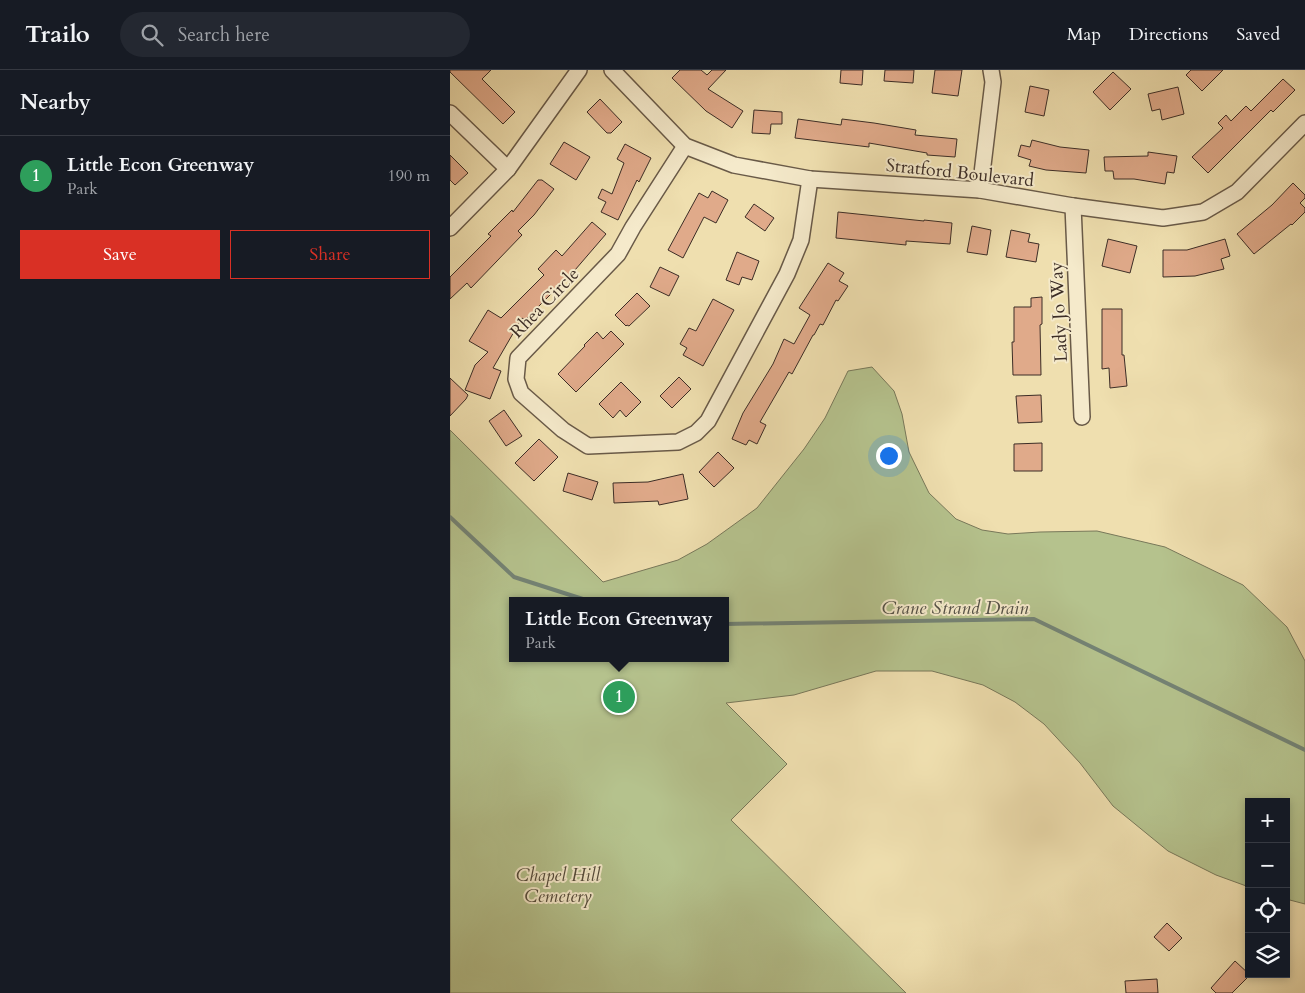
<!DOCTYPE html>
<meta charset="utf-8">
<style>
body{margin:0;font-family:Cardo,serif;background:#242831;color:#f1f3f6}
.controls{position:absolute;right:15px;bottom:15px;display:grid;overflow:hidden;border-radius:0px;box-shadow:0 2px 8px #0003}
.controls button{width:45px;height:45px;display:grid;place-items:center;padding:0;border:0;border-bottom:1px solid #363941;background:#171b24;color:#f1f3f6;font:25px sans-serif}
.you{position:absolute;left:438px;top:385px;width:18px;height:18px;margin:-12px;border:4px solid #fff;border-radius:50%;background:#1a73e8;box-shadow:0 0 0 8px #1a73e833}
.badge{display:grid;place-items:center;width:32px;height:32px;border-radius:50%;background:#d93025;color:#fff;font-size:16px;font-weight:700}
.pin{position:absolute;translate:-50% -50%;border:2px solid #fff;box-shadow:0 1px 5px #0006}
.popup{position:absolute;left:59px;top:527px;width:220px;height:65px;box-sizing:border-box;display:grid;place-content:center;border-radius:0px;background:#171b24;filter:drop-shadow(0 1px 4px #0005);font-size:16px;white-space:nowrap;color:#9ea1a6}
.popup b{font-size:19px;color:#f1f3f6}
.popup::after{content:'';position:absolute;left:50%;top:100%;margin-left:-10px;border:10px solid transparent;border-top-color:#171b24}
.list{margin:0;padding:0;list-style:none}
h2{display:flex;justify-content:space-between;align-items:center;height:65px;margin:0;padding:0 20px;font-size:21px}
h2 small{font-size:16px;font-weight:400;color:#9ea1a6}
.list li{display:grid;grid-template-columns:32px 1fr auto;gap:15px;align-items:center;box-sizing:border-box;height:80px;padding:0 20px;border-top:1px solid #363941}
.list b{display:block;font-size:19px;white-space:nowrap}
.list p{margin:0;font-size:16px;white-space:nowrap;color:#9ea1a6}
.list em{font-size:16px;font-style:normal;color:#9ea1a6}
.actions{display:flex;gap:10px;padding:15px 20px}
.actions a{flex:1;padding:11px 0;border:1px solid #d93025;border-radius:0px;text-align:center;font-size:18px;color:#d93025}
.actions .main{background:#d93025;color:#fff}
.icon{flex:none;width:28px;height:28px;fill:none;stroke:currentColor;stroke-width:2;stroke-linecap:round;stroke-linejoin:round}
.map{position:relative;flex:none;width:855px;height:923px;overflow:hidden}
header{display:flex;align-items:center;gap:30px;box-sizing:border-box;height:70px;padding:0 25px;background:#171b24;border-bottom:1px solid #363941}
header strong{font-size:24px}
nav{display:flex;gap:28px;margin-inline-start:auto;font-size:18px}
.search{width:350px;height:45px;background:#242831;display:flex;align-items:center;gap:12px;box-sizing:border-box;padding:0 18px;border-radius:28px;color:#9ea1a6;font-size:19px}
main{display:flex}
aside{flex:1;background:#171b24}
.map>svg:first-child{display:block}
.green{fill:#b5c28d;stroke:#78785a;fill-rule:evenodd}
.lines{fill:none;stroke-linecap:round;stroke-linejoin:round}
.stream{stroke:#748375;stroke-width:4}
.building{fill:#e0aa8a;stroke:#3c2d26}
.street-casing{stroke:#695a48;stroke-width:18}
.street{stroke:#f5eacb;stroke-width:15}
.labels{text-anchor:middle;dominant-baseline:central;stroke-width:4;stroke-linejoin:round;paint-order:stroke}
.street-label{font-size:18px;fill:#3c2d26;stroke:#f5eacb}
.park-label{font-size:18px;font-style:italic;fill:#544b3b;stroke:#f5eacb}
.water-label{font-size:19px;font-style:italic;fill:#545147;stroke:#f5eacb}
</style>
<header>
<strong>Trailo</strong>
<div class="search"><svg class="icon" aria-label="search" viewBox="0 0 24 24"><circle cx="10" cy="10" r="6"/><path d="M15 15l6 6"/></svg>Search here</div>
<nav><a>Map</a><a>Directions</a><a>Saved</a></nav>
</header>
<main>
<aside>
<h2>Nearby<small></small></h2>
<ul class="list">
<li><span class="badge" style="background:#2e9e5b">1</span><div><b>Little Econ Greenway</b><p>Park</p></div><em>190 m</em></li>
</ul>
<div class="actions"><a class="main">Save</a><a>Share</a></div>
</aside>
<div class="map">
<svg width="855" height="923" viewBox="0 0 855 923">
<rect width="100%" height="100%" fill="#efdfaf"/>
<filter id="stains"><feTurbulence type="fractalNoise" baseFrequency=".004" numOctaves="4"/><feColorMatrix values="0 0 0 0 .2 0 0 0 0 .09 0 0 0 0 .02 0 0 0 .5 -.17"/></filter>
<radialGradient id="worn" r=".72"><stop offset=".6" stop-color="#630" stop-opacity="0"/><stop offset="1" stop-color="#630" stop-opacity=".3"/></radialGradient>
<path class="green" d="M 422,297 L 444,321 L 452,344 L 459,382 L 479,423 L 506,449 L 532,460 L 558,464 L 590,462 L 647,461 L 715,477 L 793,515 L 837,557 L 855,591 L 855,834 L 836,829 L 836,732 L 799,732 L 799,817 L 766,805 L 718,781 L 663,736 L 630,693 L 594,654 L 565,632 L 533,615 L 482,601 L 426,601 L 344,625 L 276,633 L 337,694 L 281,750 L 456,923 L 0,923 L 0,360 L 153,512 L 228,490 L 257,474 L 307,438 L 354,379 L 375,348 L 398,301 ZM 63,531 L 275,531 L 275,588 L 63,588 Z"/>
<g class="lines">
<g class="stream">
<path d="M 0,447 L 64,507 L 139,531"/>
<path d="M 275,554 L 584,549 L 855,680"/>
</g>
</g>
<g class="building">
<path d="M 0,0 L 41,0 L 32,9 L 65,42 L 53,54 L 0,2 Z"/>
<path d="M 230,0 L 251,0 L 257,5 L 262,0 L 276,0 L 258,19 L 293,41 L 282,58 L 256,41 L 222,8 Z"/>
<path d="M 391,0 L 413,0 L 412,15 L 390,13 Z"/>
<path d="M 435,0 L 464,0 L 463,13 L 434,11 Z"/>
<path d="M 485,0 L 512,0 L 508,26 L 482,23 Z"/>
<path d="M 741,0 L 773,0 L 752,21 L 736,5 Z"/>
<path d="M 663,2 L 681,19 L 660,40 L 643,22 Z"/>
<path d="M 833,9 L 845,20 L 823,42 L 821,40 L 758,103 L 742,87 L 773,58 L 768,53 L 776,45 L 781,51 L 796,36 L 801,41 Z"/>
<path d="M 580,16 L 599,20 L 594,46 L 575,42 Z"/>
<path d="M 728,17 L 734,44 L 712,50 L 710,39 L 702,41 L 698,24 Z"/>
<path d="M 150,29 L 172,52 L 161,63 L 157,63 L 137,42 Z"/>
<path d="M 304,40 L 332,42 L 332,54 L 321,54 L 320,64 L 302,63 Z"/>
<path d="M 348,49 L 391,55 L 392,49 L 424,53 L 466,60 L 465,65 L 507,69 L 505,87 L 477,85 L 477,83 L 419,73 L 419,77 L 345,68 Z"/>
<path d="M 582,70 L 610,77 L 639,80 L 636,103 L 596,100 L 579,96 L 581,90 L 568,86 L 571,75 L 580,77 Z"/>
<path d="M 114,72 L 140,87 L 126,110 L 100,94 Z"/>
<path d="M 175,74 L 201,88 L 189,112 L 187,110 L 168,150 L 151,142 L 156,132 L 148,128 L 152,119 L 162,124 L 174,93 L 167,89 Z"/>
<path d="M 698,82 L 727,86 L 724,103 L 717,102 L 715,114 L 684,109 L 664,109 L 663,101 L 655,101 L 654,87 L 698,86 Z"/>
<path d="M 0,85 L 18,103 L 5,115 L 0,110 Z"/>
<path d="M 88,110 L 92,110 L 104,119 L 84,145 L 68,161 L 72,165 L 21,218 L 17,213 L 0,229 L 0,207 L 41,166 L 38,164 L 62,140 L 63,142 Z"/>
<path d="M 843,113 L 855,125 L 855,128 L 850,133 L 855,138 L 855,142 L 842,155 L 841,154 L 804,184 L 787,164 L 822,135 Z"/>
<path d="M 262,121 L 278,130 L 266,153 L 254,147 L 233,188 L 218,180 L 249,123 L 258,128 Z"/>
<path d="M 304,134 L 324,148 L 315,161 L 295,147 Z"/>
<path d="M 388,142 L 474,151 L 474,150 L 502,153 L 500,174 L 456,171 L 456,175 L 386,168 Z"/>
<path d="M 142,152 L 156,164 L 125,200 L 75,250 L 72,248 L 43,298 L 51,301 L 40,329 L 15,320 L 25,295 L 38,282 L 19,271 L 38,240 L 51,248 L 94,205 L 88,199 L 106,180 L 112,186 Z"/>
<path d="M 522,156 L 541,160 L 537,185 L 517,182 Z"/>
<path d="M 561,160 L 580,164 L 578,172 L 589,174 L 586,192 L 556,187 Z"/>
<path d="M 658,169 L 687,176 L 680,203 L 652,196 Z"/>
<path d="M 775,169 L 780,186 L 771,189 L 774,199 L 745,206 L 713,207 L 713,180 L 737,180 Z"/>
<path d="M 287,182 L 309,191 L 302,210 L 292,207 L 289,215 L 276,210 Z"/>
<path d="M 378,193 L 394,203 L 389,211 L 398,216 L 388,231 L 386,230 L 373,255 L 370,254 L 364,265 L 363,265 L 342,304 L 339,302 L 310,352 L 316,355 L 307,374 L 299,370 L 296,375 L 282,369 L 293,343 L 323,294 L 334,269 L 344,274 L 360,245 L 349,238 Z"/>
<path d="M 210,197 L 229,206 L 219,226 L 200,217 Z"/>
<path d="M 187,223 L 200,236 L 179,256 L 177,255 L 176,256 L 165,245 Z"/>
<path d="M 592,227 L 592,254 L 590,255 L 591,305 L 563,305 L 562,272 L 564,272 L 564,237 L 581,237 L 581,228 Z"/>
<path d="M 263,229 L 284,240 L 253,296 L 233,285 L 237,278 L 230,274 L 239,258 L 246,261 Z"/>
<path d="M 652,239 L 672,239 L 672,285 L 674,285 L 677,316 L 660,318 L 659,298 L 652,299 Z"/>
<path d="M 161,261 L 174,274 L 126,322 L 108,304 L 135,276 L 134,275 L 147,262 L 153,269 Z"/>
<path d="M 229,307 L 241,319 L 222,338 L 210,326 Z"/>
<path d="M 0,308 L 18,325 L 16,329 L 0,346 Z"/>
<path d="M 171,312 L 191,332 L 176,347 L 170,340 L 163,348 L 149,334 Z"/>
<path d="M 591,325 L 592,352 L 568,353 L 566,326 Z"/>
<path d="M 54,340 L 72,366 L 56,376 L 39,351 Z"/>
<path d="M 89,369 L 108,387 L 84,411 L 65,393 Z"/>
<path d="M 592,373 L 592,401 L 564,401 L 564,374 Z"/>
<path d="M 268,382 L 284,398 L 264,417 L 249,402 Z"/>
<path d="M 118,403 L 148,412 L 142,430 L 113,421 Z"/>
<path d="M 233,404 L 238,429 L 209,435 L 208,431 L 164,433 L 163,413 L 198,412 Z"/>
<path d="M 717,853 L 732,868 L 719,881 L 704,867 Z"/>
<path d="M 785,891 L 800,905 L 782,923 L 766,923 L 761,918 Z"/>
<path d="M 707,909 L 708,923 L 676,923 L 675,911 Z"/>
</g>
<g class="lines">
<g class="street-casing">
<g id="street">
<path d="M 162,0 L 235,76 L 284,95 L 360,109 L 530,120 L 623,136 L 713,148 L 753,142 L 787,122 L 855,53"/>
<path d="M 0,43 L 58,99"/>
<path d="M 235,76 L 183,157 L 168,184 L 68,288 L 66,309 L 71,323 L 113,360 L 138,376 L 228,372 L 246,363 L 258,351 L 337,204 L 351,170 L 360,109"/>
<path d="M 530,120 L 543,12 L 541,0"/>
<path d="M 623,136 L 632,347"/>
<path d="M 0,158 L 58,99 L 129,0"/>
</g>
</g>
<use href="#street" class="street"/>
</g>
<g class="labels">
<g class="street-label">
<text transform="translate(510 103) rotate(6)">Stratford Boulevard</text>
<text transform="translate(95 233) rotate(-46)">Rhea Circle</text>
<text transform="translate(609 242) rotate(-93)">Lady Jo Way</text>
</g>
<g class="park-label">
<text x="108" y="805">Chapel Hill<tspan x="108" dy="21">Cemetery</tspan></text>
</g>
<g class="water-label">
<text x="505" y="538">Crane Strand Drain</text>
</g>
</g>
<rect width="100%" height="100%" filter="url(#stains)"/>
<rect width="100%" height="100%" fill="url(#worn)"/>
</svg>
<div class="controls">
<button>+</button>
<button>−</button>
<button><svg class="icon" aria-label="locate" viewBox="0 0 24 24"><circle cx="12" cy="12" r="6"/><path d="M12 2v4M12 18v4M2 12h4M18 12h4"/></svg></button>
<button><svg class="icon" aria-label="layers" viewBox="0 0 24 24"><path d="M12 4l9 5-9 5-9-5zM3 14l9 5 9-5"/></svg></button>
</div>
<div class="you"></div>
<div class="pin badge" style="left:169px;top:627px;background:#2e9e5b">1</div>
<div class="popup"><b>Little Econ Greenway</b>Park</div>
</div>
</main>
